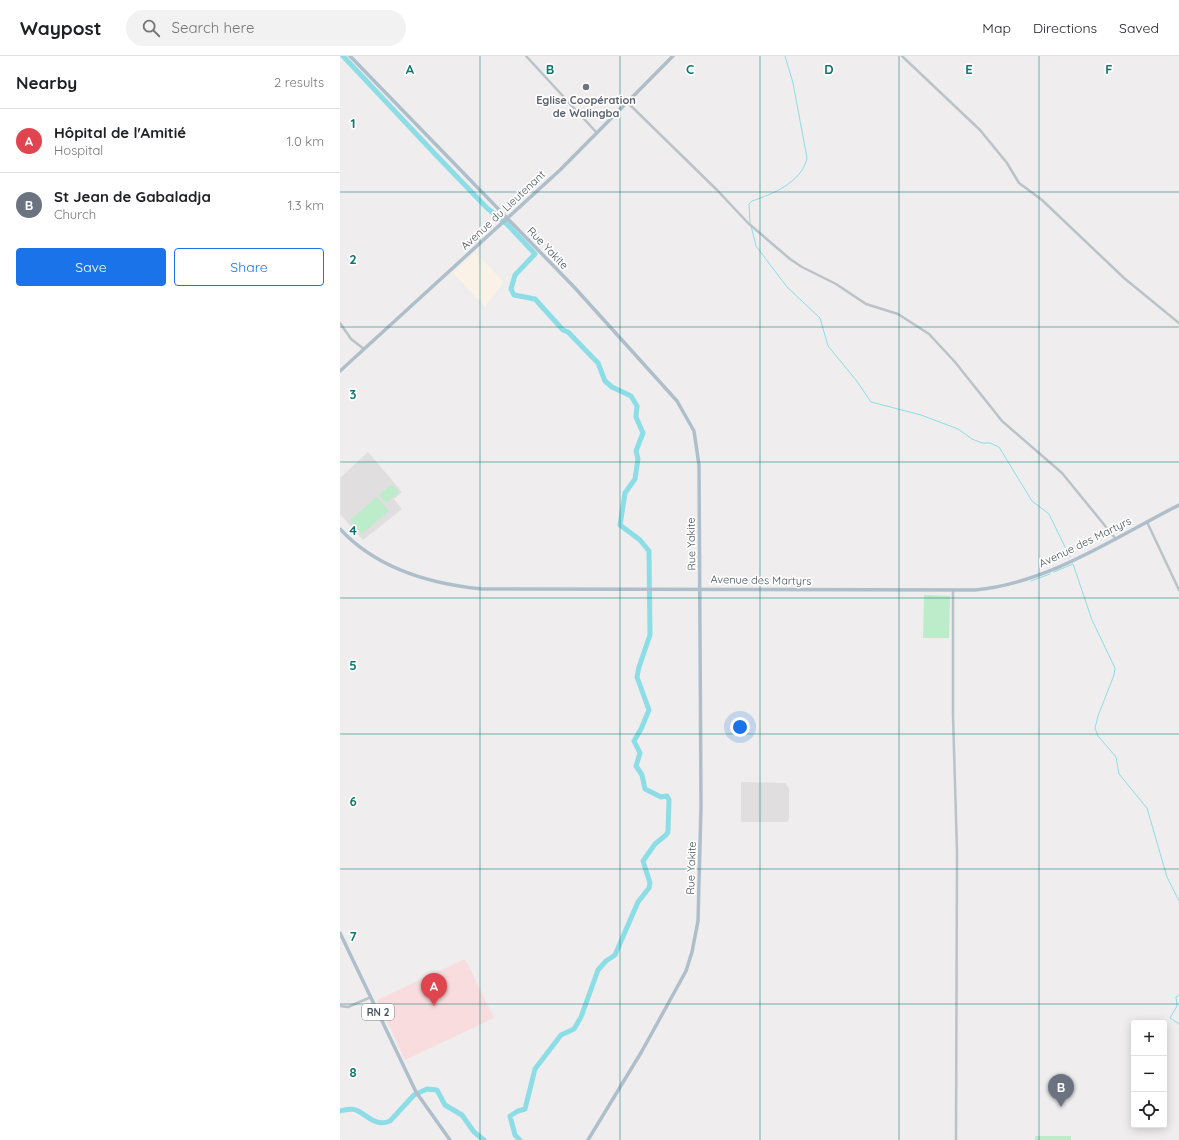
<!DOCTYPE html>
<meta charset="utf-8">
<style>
body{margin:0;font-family:Quicksand,sans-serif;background:#f2f2f2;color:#202124}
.controls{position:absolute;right:12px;bottom:12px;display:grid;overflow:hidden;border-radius:4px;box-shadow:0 2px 10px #0003}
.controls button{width:36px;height:36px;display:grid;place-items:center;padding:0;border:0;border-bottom:1px solid #e0e0e0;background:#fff;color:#202124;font:20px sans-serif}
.you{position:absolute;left:400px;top:671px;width:14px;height:14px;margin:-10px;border:3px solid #fff;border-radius:50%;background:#1a73e8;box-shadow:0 0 0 6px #1a73e833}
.badge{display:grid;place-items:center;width:26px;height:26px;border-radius:50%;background:#1a73e8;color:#fff;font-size:13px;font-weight:700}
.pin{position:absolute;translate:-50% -33px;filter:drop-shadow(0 1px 2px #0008)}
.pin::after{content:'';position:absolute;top:21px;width:14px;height:12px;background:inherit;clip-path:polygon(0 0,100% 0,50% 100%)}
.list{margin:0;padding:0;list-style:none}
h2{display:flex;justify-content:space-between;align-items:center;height:52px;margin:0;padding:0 16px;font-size:17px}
h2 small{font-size:13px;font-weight:400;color:#757577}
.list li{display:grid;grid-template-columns:26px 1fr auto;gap:12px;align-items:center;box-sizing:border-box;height:64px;padding:0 16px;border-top:1px solid #e0e0e0}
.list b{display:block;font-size:15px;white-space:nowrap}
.list p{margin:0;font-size:13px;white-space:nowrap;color:#757577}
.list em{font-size:13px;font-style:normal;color:#757577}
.actions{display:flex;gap:8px;padding:12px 16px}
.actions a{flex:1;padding:9px 0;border:1px solid #1a73e8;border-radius:4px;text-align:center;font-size:14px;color:#1a73e8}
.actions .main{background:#1a73e8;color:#fff}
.icon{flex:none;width:22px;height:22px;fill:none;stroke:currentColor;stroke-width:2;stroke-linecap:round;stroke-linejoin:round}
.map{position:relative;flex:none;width:839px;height:1084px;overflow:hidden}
header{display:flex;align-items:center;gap:24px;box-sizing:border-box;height:56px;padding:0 20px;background:#fff;border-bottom:1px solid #e0e0e0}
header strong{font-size:19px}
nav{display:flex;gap:22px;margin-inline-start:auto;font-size:14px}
.search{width:280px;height:36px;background:#f2f2f2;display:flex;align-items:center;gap:10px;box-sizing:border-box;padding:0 14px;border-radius:22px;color:#757577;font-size:15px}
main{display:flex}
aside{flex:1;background:#fff}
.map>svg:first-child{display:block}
.commercial{fill:#faf2e6}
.education{fill:#e0dede}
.medical{fill:#f9ddde}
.green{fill:#bdecca}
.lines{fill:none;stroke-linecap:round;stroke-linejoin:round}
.stream{stroke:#8cdde6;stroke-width:1}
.river{stroke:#8cdde6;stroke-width:5}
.minor{stroke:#b9c3c9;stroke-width:2.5}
.major{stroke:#aebfcb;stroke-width:3.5}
.grid{fill:none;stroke:#0f766e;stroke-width:1;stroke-opacity:0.55}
.worship-dot{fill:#6b7280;stroke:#fff;stroke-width:1.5}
.labels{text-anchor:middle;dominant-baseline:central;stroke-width:3.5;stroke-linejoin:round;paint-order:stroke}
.shield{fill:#fff;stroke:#7e868b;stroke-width:1}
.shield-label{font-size:10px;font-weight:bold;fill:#465259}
.worship-label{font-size:11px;font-weight:bold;fill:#5b616d;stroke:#fff}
.street-label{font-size:11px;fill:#465259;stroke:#fff}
.grid-label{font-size:13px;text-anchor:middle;font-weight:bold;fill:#0f766e;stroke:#fff;stroke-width:3.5;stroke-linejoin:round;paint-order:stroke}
</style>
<header>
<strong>Waypost</strong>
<div class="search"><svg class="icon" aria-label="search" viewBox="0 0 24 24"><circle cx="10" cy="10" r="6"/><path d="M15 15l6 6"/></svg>Search here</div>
<nav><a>Map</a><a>Directions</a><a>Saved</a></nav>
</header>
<main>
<aside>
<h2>Nearby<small>2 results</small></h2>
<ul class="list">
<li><span class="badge" style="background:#e0444e">A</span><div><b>Hôpital de l'Amitié</b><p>Hospital</p></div><em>1.0 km</em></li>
<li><span class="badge" style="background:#6b7280">B</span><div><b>St Jean de Gabaladja</b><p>Church</p></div><em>1.3 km</em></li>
</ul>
<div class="actions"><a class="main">Save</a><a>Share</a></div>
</aside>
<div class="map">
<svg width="839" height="1084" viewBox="0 0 839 1084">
<rect width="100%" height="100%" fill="#efeded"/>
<path class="commercial" d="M 135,196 L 164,226 L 145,251 L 113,217 Z"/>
<g class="education">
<path d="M 28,396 L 62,436 L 54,443 L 62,453 L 23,484 L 0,458 L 0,422 Z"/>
<path d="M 401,726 L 445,727 L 449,732 L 449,763 L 447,766 L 401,766 Z"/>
</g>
<path class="medical" d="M 125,903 L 154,962 L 65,1004 L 37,944 Z"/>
<g class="green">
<path d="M 52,428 L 59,436 L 46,447 L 39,439 Z"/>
<path d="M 37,441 L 49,455 L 22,478 L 10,464 Z"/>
<path d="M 584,539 L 610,540 L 609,582 L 583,582 Z"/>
<rect x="695" y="1080" width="36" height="4"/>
</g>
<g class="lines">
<g class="stream">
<path d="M 410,167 L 409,148 L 412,145 C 433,138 462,126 467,102 L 453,27 L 445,0"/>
<path d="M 411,170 L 416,190 L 447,231 L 480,262 L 488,290 L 516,324 L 531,346 L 581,359 L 618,373 L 632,383 L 642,387 L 650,387 L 659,391 L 692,445 L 709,458 L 730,501"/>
<path d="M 714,516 L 733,508 L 752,564 L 775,612 L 774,619 L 758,660 L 755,672 L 758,680 L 776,701 L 779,718 L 807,752 L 827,821 L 839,845"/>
<path d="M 691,525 L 710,518"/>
<path d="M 839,939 L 836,941 L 837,950 L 830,962 L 839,968"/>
</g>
<g class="river">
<path d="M 3,0 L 96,99 L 147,152 L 167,168 L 195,198 L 175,219 L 171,233 L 174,239 L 195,243 L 223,274 L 228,276 L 258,307 L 265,325 L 272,331 L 291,340 L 297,350 L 296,361 L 303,377 L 296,395 L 298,403 L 295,423 L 285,437 L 280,469 L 300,484 L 309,495 L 310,579 L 299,611 L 297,621 L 309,654 L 301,673 L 294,685 L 300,697 L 296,710 L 302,719 L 305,733 L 321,741 L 327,740 L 329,744 L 328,776 L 326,779 L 315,788 L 303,805 L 310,827 L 309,832 L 298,846 L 275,899 L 266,905 L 258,914 L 241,961 L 234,973 L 221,979 L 195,1013 L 185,1053 L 178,1055 L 170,1060 L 175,1079 L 180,1084"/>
<path d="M 0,1055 C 5,1054 11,1052 16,1054 C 29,1060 35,1071 50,1065 L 74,1039 L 87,1033 L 97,1034 L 105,1049 L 122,1059 L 134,1076 L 144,1084"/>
</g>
<g class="minor">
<path d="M 186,0 L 257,77"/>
<path d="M 562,0 L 640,74 L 667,107 L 679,127 L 702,144 L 784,222 L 839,267"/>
<path d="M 288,47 L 377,134 L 408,167 L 450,203 L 462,211 L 496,228 L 526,248 L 558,258 L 589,278 L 615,306 L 662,365 L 722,417 L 775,482"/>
<path d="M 0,267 L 11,283 L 24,293"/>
<path d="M 807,466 L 839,534"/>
<path d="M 613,534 L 613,659 L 617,796 L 616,1084"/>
<path d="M 0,950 L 8,951 L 31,941"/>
</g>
<g class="major">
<path d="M 10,0 L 235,232 L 337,345 L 354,375 L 359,409 L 361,750 L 358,865 L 352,896 L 346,915 L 302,995 L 248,1084"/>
<path d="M 0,315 L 220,114 L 333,0"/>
<path d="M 0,473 C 37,513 90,528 142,533 L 635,534 C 709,527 774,482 839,449"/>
<path d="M 0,877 L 76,1036 L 110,1084"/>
</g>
</g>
<path class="grid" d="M 140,0 L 140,1084M 280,0 L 280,1084M 420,0 L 420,1084M 559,0 L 559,1084M 699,0 L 699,1084M 0,136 L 839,136M 0,271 L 839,271M 0,406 L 839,406M 0,542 L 839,542M 0,678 L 839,678M 0,813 L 839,813M 0,948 L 839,948"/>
<circle class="worship-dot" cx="246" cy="31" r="4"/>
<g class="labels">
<rect class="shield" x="22" y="948" width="32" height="16" rx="3"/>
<g class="shield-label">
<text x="38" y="956">RN 2</text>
</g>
<g class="worship-label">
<text x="246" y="44">Eglise Coopération<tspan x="246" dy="13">de Walingba</tspan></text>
</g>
<g class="street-label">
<text transform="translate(163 154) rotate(-43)">Avenue du Lieutenant</text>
<text transform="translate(208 192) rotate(46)">Rue Yakite</text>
<text transform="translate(745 486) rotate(-26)">Avenue des Martyrs</text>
<text transform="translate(351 488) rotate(-91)">Rue Yakite</text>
<text transform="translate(421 524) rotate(1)">Avenue des Martyrs</text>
<text transform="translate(351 812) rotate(-88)">Rue Yakite</text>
</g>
</g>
<g class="grid-label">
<text x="70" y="18">A</text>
<text x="210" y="18">B</text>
<text x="350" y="18">C</text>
<text x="489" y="18">D</text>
<text x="629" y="18">E</text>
<text x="769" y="18">F</text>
<text x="13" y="72">1</text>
<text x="13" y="208">2</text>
<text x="13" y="343">3</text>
<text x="13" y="479">4</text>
<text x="13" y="614">5</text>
<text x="13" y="750">6</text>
<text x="13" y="885">7</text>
<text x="13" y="1021">8</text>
</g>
</svg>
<div class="controls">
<button>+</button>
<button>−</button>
<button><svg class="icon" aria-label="locate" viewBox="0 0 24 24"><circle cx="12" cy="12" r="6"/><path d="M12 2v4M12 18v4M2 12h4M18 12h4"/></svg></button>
</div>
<div class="you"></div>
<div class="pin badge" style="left:94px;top:950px;background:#e0444e">A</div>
<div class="pin badge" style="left:721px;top:1051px;background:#6b7280">B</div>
</div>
</main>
